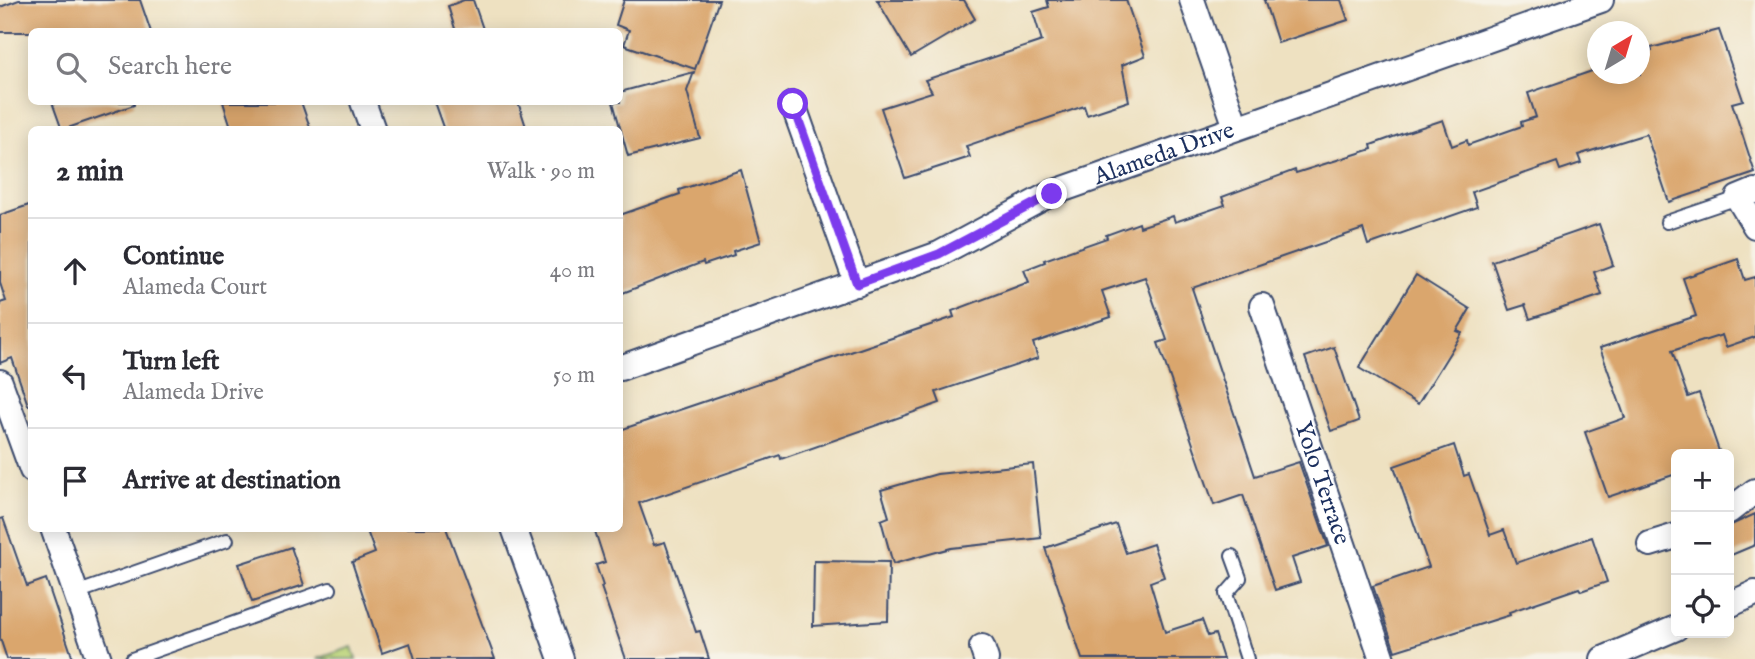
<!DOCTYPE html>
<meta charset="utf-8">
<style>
body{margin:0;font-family:"IM FELL English",serif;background:#f2f2f3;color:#2b2b33}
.controls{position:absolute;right:21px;bottom:21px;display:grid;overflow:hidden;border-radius:10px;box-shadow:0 4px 18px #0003}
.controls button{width:63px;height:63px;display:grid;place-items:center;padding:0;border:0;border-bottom:2px solid #e1e1e2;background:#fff;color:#2b2b33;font:35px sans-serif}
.compass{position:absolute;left:1587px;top:21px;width:63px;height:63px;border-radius:50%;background:#fff;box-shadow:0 4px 18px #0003;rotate:38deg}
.stop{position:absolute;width:21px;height:21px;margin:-16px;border:5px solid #7c3aed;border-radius:50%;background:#fff}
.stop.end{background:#7c3aed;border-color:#fff;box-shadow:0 2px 7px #0008}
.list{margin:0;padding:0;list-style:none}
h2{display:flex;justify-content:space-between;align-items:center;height:91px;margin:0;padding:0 28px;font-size:30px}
h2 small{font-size:23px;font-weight:400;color:#7c7c81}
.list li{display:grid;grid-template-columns:46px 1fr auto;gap:21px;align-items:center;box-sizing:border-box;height:105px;padding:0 28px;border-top:2px solid #e1e1e2}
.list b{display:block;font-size:26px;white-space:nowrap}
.list p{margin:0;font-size:23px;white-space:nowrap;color:#7c7c81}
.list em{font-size:23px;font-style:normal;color:#7c7c81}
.icon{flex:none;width:38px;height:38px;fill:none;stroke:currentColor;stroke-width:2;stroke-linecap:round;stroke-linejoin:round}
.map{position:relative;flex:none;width:1755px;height:659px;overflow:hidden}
.search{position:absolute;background:#fff;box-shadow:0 4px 18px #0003;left:28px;top:28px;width:595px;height:77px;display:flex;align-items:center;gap:18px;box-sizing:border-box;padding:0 24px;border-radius:10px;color:#7c7c81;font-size:26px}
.panel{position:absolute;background:#fff;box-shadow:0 4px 18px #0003;left:28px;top:126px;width:595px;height:406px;border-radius:10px}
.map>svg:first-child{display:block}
.green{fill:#bad378;stroke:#6a816b;stroke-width:2}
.building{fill:#daa66d}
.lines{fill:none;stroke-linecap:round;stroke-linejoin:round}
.lane-casing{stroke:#3b4a6d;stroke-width:16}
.street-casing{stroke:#3b4a6d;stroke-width:28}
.lane{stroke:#fff;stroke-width:12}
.street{stroke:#fff;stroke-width:24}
.route{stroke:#7c3aed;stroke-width:9}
.labels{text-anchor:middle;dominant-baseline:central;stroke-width:5;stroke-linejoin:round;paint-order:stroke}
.street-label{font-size:24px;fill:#1b2f5e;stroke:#f7f3e8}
</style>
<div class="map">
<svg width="1755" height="659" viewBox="0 0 1755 659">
<rect width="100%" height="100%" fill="#f7f3e8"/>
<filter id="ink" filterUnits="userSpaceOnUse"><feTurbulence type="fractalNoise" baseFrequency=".0143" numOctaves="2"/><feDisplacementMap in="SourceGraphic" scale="14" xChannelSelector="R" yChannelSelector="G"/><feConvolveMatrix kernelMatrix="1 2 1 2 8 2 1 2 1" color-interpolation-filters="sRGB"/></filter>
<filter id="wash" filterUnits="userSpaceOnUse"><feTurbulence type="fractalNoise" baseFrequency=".00686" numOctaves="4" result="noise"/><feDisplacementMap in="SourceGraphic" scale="28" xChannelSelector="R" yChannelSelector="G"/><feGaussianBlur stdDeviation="1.57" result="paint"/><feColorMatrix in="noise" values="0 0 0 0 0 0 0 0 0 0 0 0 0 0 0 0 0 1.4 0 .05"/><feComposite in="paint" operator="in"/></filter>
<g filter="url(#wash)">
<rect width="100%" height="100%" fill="#eee1c1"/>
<path class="green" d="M 352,647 L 356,659 L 317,659 Z"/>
<g id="blocks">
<g class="building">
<path d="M 19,0 L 140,0 L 151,32 L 0,32 L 0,7 Z"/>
<path d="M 464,0 L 473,0 L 484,32 L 456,32 L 448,6 Z"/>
<path d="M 624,0 L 719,0 L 695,69 L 624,45 L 629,30 L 616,25 Z"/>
<path d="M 877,0 L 964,0 L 975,19 L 911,57 Z"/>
<path d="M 1047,0 L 1126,0 L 1145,56 L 1122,65 L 1129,101 L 1087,115 L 1084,106 L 966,146 L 970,157 L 905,178 L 881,108 L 932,92 L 925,80 L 1042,41 L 1033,12 L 1049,7 Z"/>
<path d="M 1264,0 L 1341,0 L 1348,20 L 1278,43 Z"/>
<path d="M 1719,30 L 1743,100 L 1732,103 L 1755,173 L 1669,202 L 1646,134 L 1578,155 L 1581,163 L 1560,170 L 1557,162 L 1472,192 L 1477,207 L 1368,245 L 1363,229 L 1192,288 L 1255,476 L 1299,462 L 1328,546 L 1292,558 L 1300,582 L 1275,590 L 1243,495 L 1214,505 L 1158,343 L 1167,340 L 1145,277 L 1102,291 L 1111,317 L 1033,343 L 1038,358 L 936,392 L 940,403 L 781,459 L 780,455 L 639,503 L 654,545 L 665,542 L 696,632 L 700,631 L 709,659 L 626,659 L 601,587 L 603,586 L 596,565 L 605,562 L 594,528 L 620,528 L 620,430 L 954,317 L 952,311 L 1029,282 L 1024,270 L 1045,262 L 1044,260 L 1107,238 L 1106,235 L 1139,223 L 1140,227 L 1173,216 L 1175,222 L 1225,205 L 1222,197 L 1295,170 L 1296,173 L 1372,149 L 1371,145 L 1404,133 L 1443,120 L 1452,146 L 1467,140 L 1468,145 L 1522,126 L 1521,122 L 1536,117 L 1528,93 L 1598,69 L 1598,74 L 1640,74 L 1640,56 L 1652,51 L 1651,48 Z"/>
<path d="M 694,72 L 687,91 L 700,138 L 628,156 L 613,102 L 620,102 L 620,92 Z"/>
<path d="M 52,102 L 134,102 L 134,105 L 62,130 Z"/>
<path d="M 223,102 L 301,102 L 311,130 L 232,130 Z"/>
<path d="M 434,102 L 518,102 L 527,130 L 444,130 Z"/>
<path d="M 741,170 L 761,242 L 733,251 L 734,255 L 704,265 L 703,262 L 620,294 L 620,215 L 680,194 L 679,190 Z"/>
<path d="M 32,204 L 32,405 L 28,405 L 12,358 L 0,363 L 0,303 L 6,301 L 0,283 L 0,215 Z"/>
<path d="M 1599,224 L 1613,265 L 1594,272 L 1602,295 L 1530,319 L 1525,305 L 1509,310 L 1492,261 Z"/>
<path d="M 1738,259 L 1745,280 L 1755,277 L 1755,337 L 1726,347 L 1722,335 L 1672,351 L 1688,397 L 1699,393 L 1720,454 L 1676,454 L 1676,474 L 1608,497 L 1585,432 L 1625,418 L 1600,348 L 1696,316 L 1683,278 Z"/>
<path d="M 1416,275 L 1470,309 L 1457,331 L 1462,333 L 1418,404 L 1359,368 Z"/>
<path d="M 1334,347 L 1359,421 L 1331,431 L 1305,357 Z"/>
<path d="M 1454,445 L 1464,476 L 1469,474 L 1490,535 L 1504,530 L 1516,563 L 1592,537 L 1607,582 L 1581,591 L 1579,588 L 1509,612 L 1510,615 L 1395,651 L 1373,586 L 1429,567 L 1394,466 Z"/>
<path d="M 1033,464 L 1041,538 L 951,548 L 893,564 L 881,520 L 889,517 L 881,490 L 937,474 Z"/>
<path d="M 1755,514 L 1755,545 L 1729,556 L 1729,526 Z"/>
<path d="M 3,518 L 27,586 L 46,579 L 73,659 L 7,659 L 0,638 L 0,519 Z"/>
<path d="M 1116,524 L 1126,553 L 1153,544 L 1164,577 L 1150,582 L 1165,632 L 1202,620 L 1208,636 L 1215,634 L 1223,659 L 1082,659 L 1045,548 Z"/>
<path d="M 366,528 L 446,528 L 495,659 L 415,659 L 410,643 L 382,653 L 352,562 L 375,553 Z"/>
<path d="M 291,547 L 304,585 L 252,602 L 239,564 Z"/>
<path d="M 814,561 L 889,562 L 888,621 L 813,626 Z"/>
</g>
</g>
</g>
<g filter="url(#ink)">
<use href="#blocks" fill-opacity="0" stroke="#3b4a6d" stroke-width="2"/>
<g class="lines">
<g class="lane-casing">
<g id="lane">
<path d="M 1667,222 L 1738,198"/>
<path d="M 1232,556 L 1240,578 L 1226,594 L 1247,659"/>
<path d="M 76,593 L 227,540"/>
<path d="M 132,659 L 330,589"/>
</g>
</g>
<g class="street-casing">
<g id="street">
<path d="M 1192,0 L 1236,127"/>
<path d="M 363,102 L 373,130"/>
<path d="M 793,104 L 857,284"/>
<path d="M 1755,191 L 1738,198 L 1755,226"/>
<path id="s1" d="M 1262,306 L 1382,659"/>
<path id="s2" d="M 620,368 L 939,254 L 1052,193 L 1601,0"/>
<path d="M 0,382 L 32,470"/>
<path d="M 1729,511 L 1755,491"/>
<path d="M 53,528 L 99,659"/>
<path d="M 514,528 L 561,659"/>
<path d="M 1650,544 L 1676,536"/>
<path d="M 1729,605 L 1755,593"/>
<path d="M 982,647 L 986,659"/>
<path d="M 1603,659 L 1676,628"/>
</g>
</g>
<use href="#lane" class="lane"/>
<use href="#street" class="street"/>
</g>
</g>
<g class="lines" filter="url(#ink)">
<path class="route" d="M 793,104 L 857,284 L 939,254 L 1052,194"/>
</g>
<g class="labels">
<g class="street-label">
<text stroke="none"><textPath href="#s2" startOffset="586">Alameda Drive</textPath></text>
<text stroke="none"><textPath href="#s1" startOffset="187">Yolo Terrace</textPath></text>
</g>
</g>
</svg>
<div class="controls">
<button>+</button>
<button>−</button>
<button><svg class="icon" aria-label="locate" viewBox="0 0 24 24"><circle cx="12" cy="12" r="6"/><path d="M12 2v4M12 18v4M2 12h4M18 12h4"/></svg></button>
</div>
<svg class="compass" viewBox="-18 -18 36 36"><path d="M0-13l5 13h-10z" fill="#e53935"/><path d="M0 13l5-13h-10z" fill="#7c7c81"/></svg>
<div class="stop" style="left:793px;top:104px"></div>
<div class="stop end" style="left:1052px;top:194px"></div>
<div class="search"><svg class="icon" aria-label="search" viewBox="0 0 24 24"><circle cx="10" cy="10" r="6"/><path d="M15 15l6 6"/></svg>Search here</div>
<section class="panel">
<h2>2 min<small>Walk · 90 m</small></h2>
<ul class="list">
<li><svg class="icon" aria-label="ahead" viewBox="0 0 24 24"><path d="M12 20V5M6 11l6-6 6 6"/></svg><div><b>Continue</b><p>Alameda Court</p></div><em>40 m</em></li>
<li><svg class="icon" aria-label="left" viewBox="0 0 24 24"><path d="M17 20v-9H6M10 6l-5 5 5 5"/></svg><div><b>Turn left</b><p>Alameda Drive</p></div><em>50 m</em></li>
<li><svg class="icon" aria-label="arrive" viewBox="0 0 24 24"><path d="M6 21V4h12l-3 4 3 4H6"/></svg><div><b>Arrive at destination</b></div></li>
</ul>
</section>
</div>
